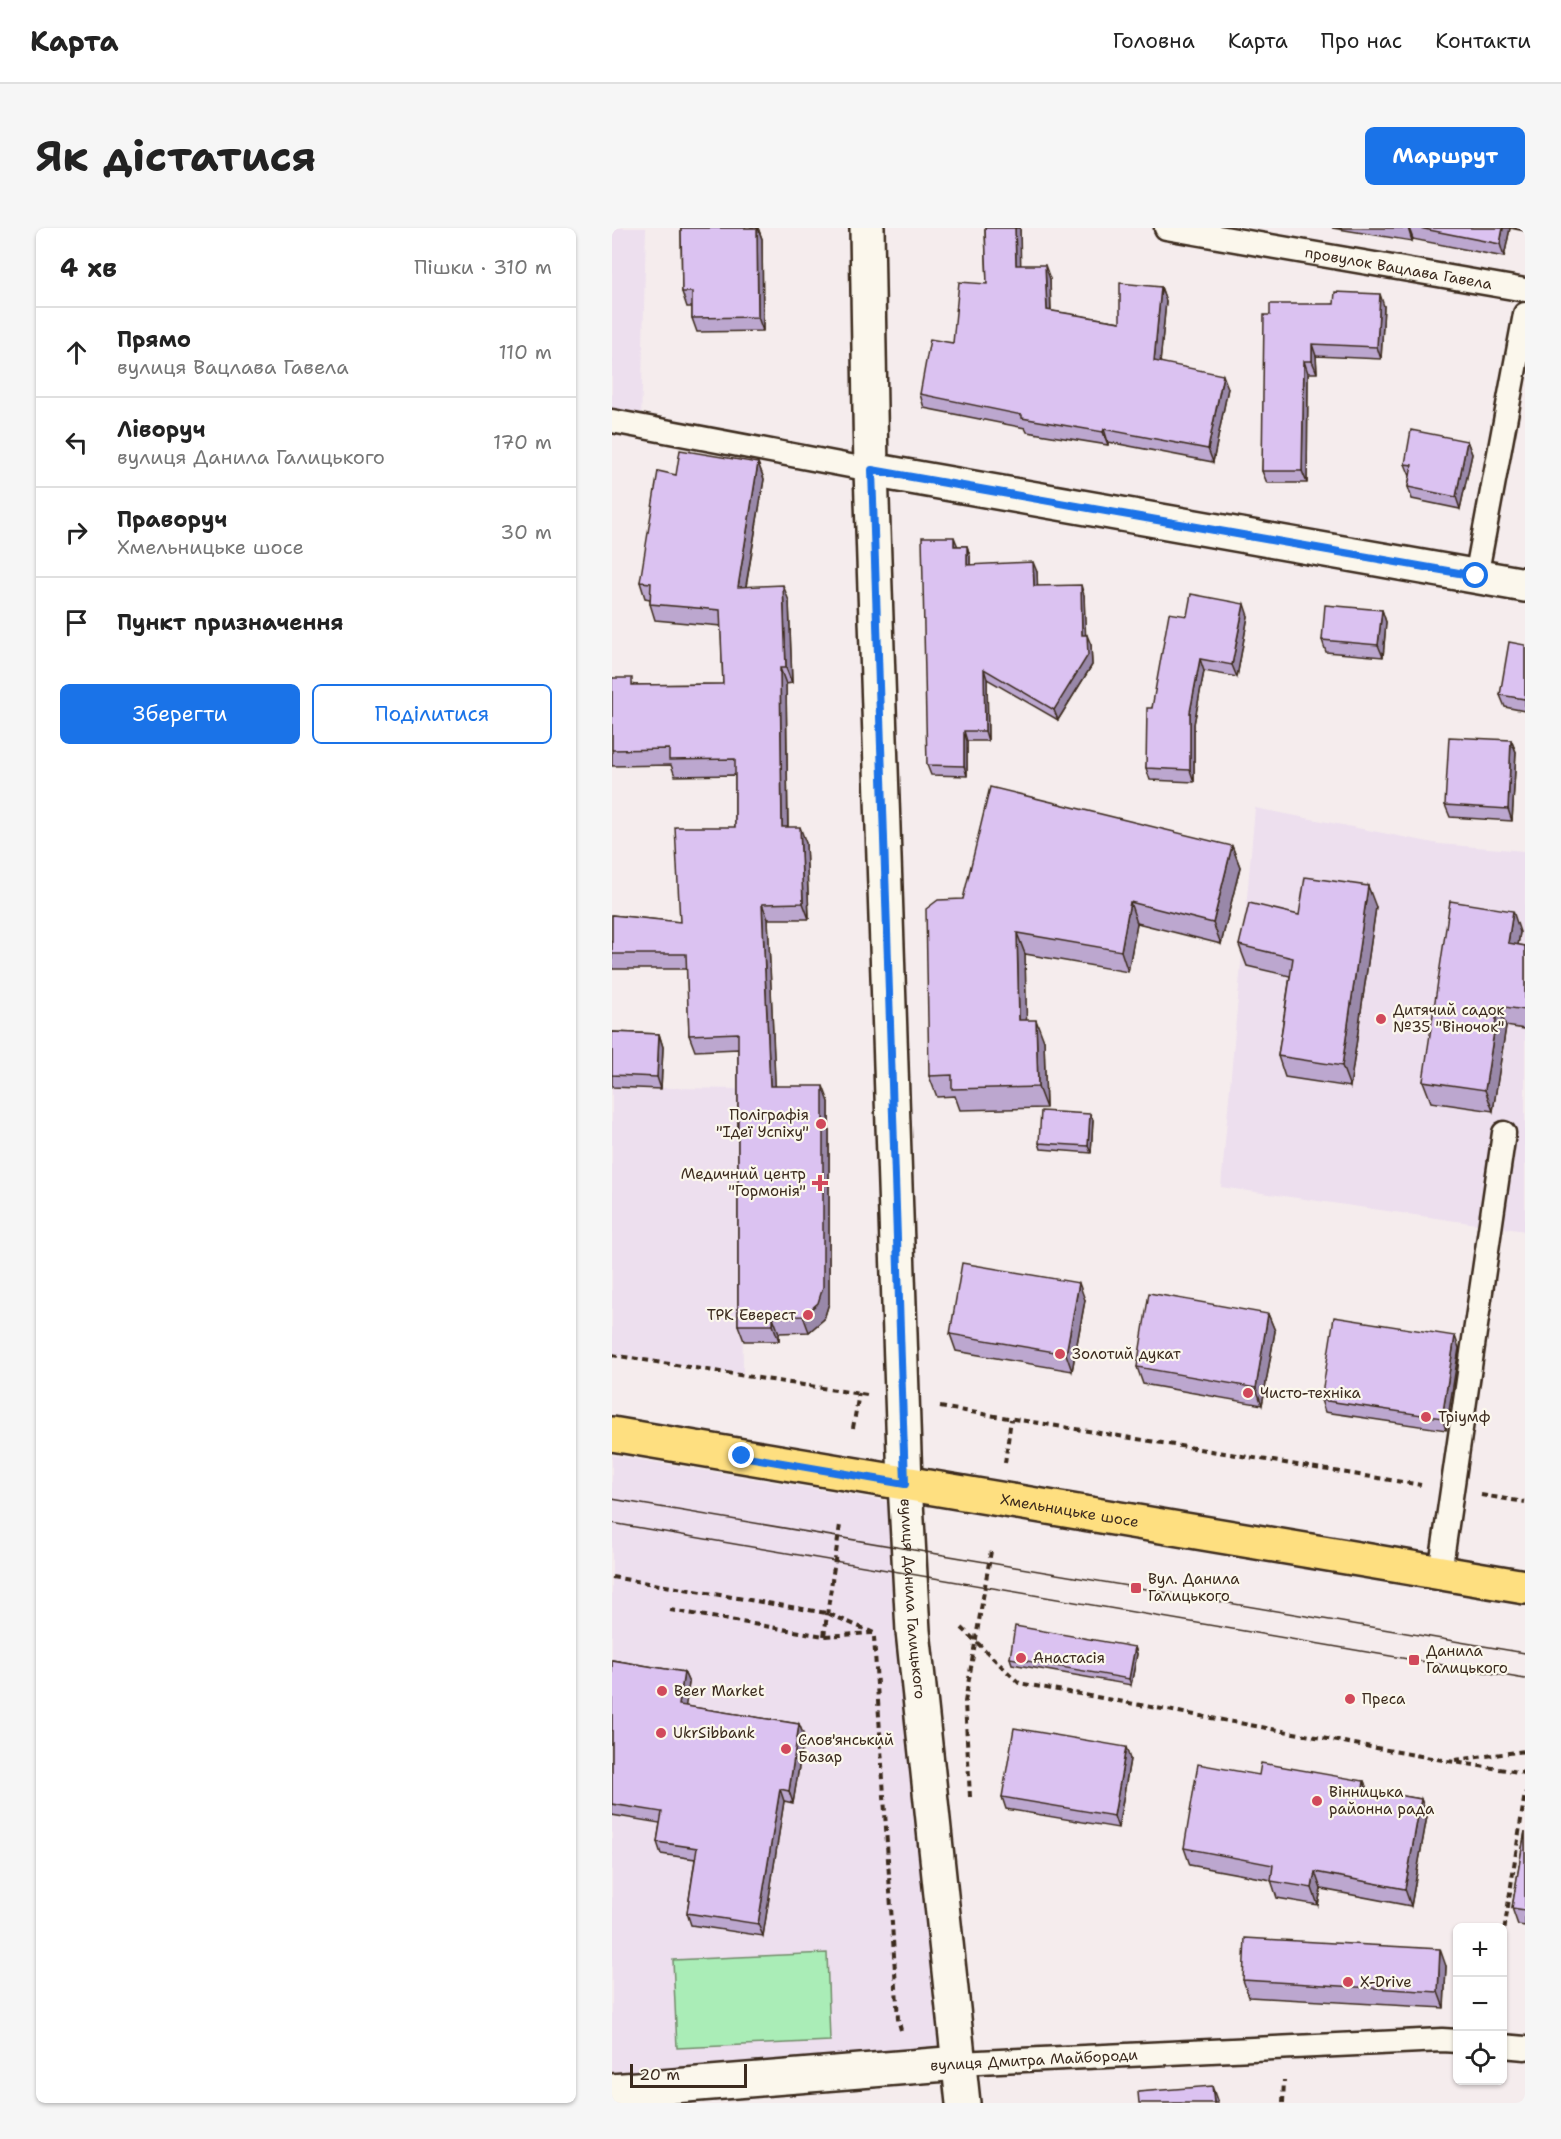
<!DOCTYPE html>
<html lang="uk">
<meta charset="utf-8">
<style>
body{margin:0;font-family:"Shantell Sans",sans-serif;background:#f6f6f6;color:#222}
.controls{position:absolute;right:18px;bottom:18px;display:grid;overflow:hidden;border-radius:9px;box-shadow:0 2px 4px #0004}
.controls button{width:54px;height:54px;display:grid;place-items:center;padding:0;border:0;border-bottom:2px solid #e0e0e0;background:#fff;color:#222;font:30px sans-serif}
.scale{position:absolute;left:18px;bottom:15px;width:117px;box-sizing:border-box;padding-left:6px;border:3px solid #3b2a1e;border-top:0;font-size:16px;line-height:21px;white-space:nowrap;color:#3b2a1e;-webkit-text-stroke:4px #fbf7ec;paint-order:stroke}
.stop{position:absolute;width:18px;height:18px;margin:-14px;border:4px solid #1a73e8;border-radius:50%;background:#fff}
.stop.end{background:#1a73e8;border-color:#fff;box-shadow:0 2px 6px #0008}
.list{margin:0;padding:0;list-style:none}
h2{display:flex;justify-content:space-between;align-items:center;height:78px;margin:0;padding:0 24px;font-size:26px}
h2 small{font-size:20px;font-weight:400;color:#767676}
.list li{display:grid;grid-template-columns:39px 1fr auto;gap:18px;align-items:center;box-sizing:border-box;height:90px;padding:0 24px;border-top:2px solid #e0e0e0}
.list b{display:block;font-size:22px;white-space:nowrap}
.list p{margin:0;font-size:20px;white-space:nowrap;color:#767676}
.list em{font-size:20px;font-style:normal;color:#767676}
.actions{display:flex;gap:12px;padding:18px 24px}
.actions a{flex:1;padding:14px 0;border:2px solid #1a73e8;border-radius:9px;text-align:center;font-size:21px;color:#1a73e8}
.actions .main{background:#1a73e8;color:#fff}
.icon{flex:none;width:33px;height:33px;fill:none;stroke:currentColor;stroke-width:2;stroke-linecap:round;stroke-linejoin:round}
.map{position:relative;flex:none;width:913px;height:1875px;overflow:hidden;border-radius:9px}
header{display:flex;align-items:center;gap:36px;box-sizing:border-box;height:84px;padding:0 30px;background:#fff;border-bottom:2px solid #e0e0e0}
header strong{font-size:28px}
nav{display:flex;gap:33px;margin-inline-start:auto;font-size:21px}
.intro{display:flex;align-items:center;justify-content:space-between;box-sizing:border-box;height:144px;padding:0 36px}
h1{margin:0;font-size:42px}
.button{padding:15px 27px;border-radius:9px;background:#1a73e8;color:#fff;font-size:21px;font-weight:700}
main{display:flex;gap:36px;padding:0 36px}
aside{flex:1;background:#fff;border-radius:9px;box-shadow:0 2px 4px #0004}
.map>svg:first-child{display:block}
.built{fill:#eddfee}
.green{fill:#aaedb7;stroke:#728c6a;stroke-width:1.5}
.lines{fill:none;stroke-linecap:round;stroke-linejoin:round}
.service-casing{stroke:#3b2a1e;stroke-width:27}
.minor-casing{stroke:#3b2a1e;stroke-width:38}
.secondary-casing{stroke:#3b2a1e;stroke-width:38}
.primary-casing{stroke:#3b2a1e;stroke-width:38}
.path{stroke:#3b2a1e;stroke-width:4;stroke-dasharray:6 4.5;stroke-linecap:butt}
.service{stroke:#fbf7ec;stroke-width:22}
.minor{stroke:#fbf7ec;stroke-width:33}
.secondary{stroke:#fbf7ec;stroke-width:33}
.primary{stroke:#fedf80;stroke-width:33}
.tram{stroke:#3b2a1e;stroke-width:1.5}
.wall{fill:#bca7cf;stroke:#3b2a1e;stroke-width:1.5}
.shaded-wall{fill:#9988a9;stroke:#3b2a1e;stroke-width:1.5}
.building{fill:#dbc2f1;stroke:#3b2a1e;stroke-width:1.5}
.route{stroke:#1a73e8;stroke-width:8}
.poi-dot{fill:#d1495b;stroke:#fbf7ec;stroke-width:2}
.labels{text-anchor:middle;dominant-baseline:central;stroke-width:4.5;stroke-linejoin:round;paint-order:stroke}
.street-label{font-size:15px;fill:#3b2a1e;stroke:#fbf7ec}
.poi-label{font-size:15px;fill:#3b2a1e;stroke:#fbf7ec;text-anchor:start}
</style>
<header>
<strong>Карта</strong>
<nav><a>Головна</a><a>Карта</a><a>Про нас</a><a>Контакти</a></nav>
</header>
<div class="intro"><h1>Як дістатися</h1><a class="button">Маршрут</a></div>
<main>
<aside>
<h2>4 хв<small>Пішки · 310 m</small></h2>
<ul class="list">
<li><svg class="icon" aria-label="ahead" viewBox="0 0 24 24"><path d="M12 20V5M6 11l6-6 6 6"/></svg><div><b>Прямо</b><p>вулиця Вацлава Гавела</p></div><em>110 m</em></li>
<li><svg class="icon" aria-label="left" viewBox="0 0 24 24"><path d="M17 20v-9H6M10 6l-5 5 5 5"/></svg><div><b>Ліворуч</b><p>вулиця Данила Галицького</p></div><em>170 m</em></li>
<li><svg class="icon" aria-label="right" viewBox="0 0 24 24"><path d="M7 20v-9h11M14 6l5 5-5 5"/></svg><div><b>Праворуч</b><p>Хмельницьке шосе</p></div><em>30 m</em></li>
<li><svg class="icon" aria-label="arrive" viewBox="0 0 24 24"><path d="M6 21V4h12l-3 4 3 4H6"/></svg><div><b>Пункт призначення</b></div></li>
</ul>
<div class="actions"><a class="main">Зберегти</a><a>Поділитися</a></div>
</aside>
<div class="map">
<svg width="913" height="1875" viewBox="0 0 913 1875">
<rect width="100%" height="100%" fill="#f5eced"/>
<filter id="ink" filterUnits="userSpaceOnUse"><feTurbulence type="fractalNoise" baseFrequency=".0167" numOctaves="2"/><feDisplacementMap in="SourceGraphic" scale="12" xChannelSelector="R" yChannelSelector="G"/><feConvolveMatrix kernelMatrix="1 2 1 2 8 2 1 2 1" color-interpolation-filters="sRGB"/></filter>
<g filter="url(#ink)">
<g class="built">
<path d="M 0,0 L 34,0 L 29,197 L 0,193 Z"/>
<path d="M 643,580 L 827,616 L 913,623 L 913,1003 L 609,959 Z"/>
<path d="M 0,859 L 128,861 L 131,1147 L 0,1127 Z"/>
<path d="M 0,1227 L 293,1276 L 346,1834 L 0,1862 Z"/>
</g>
<path class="green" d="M 215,1725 L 218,1813 L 65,1820 L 61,1732 Z"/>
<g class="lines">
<g class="service-casing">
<g id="service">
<path id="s1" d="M 554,0 L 913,62"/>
<path d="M 0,193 L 259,242"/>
<path d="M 864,349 L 913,86"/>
<path d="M 828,1345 L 892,905"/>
<path d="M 891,1818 L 913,1820"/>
<path d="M 347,1835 L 830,1812 L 846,1813"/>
</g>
</g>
<g class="minor-casing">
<g id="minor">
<path d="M 255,0 L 259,242 L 293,1255"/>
<path d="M 259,242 L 913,357"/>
<path d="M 0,1863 L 347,1835"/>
</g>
</g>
<g class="secondary-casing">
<g id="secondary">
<path id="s2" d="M 293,1255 L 301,1403 L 351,1875"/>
</g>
</g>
<g class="primary-casing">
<g id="primary">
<path id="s3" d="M 0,1206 L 913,1359"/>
</g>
</g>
<g class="path">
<path d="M 0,1127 L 255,1167"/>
<path d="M 328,1179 L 809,1257"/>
<path d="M 241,1200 L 247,1165"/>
<path d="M 393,1235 L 399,1191"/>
<path d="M 869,1267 L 913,1274"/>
<path d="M 0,1349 L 215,1385 L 262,1405"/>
<path d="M 58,1382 L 212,1408 L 261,1405"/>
<path d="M 350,1400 L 407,1455 L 836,1533 L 913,1545"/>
<path d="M 212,1408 L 228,1297"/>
<path d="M 262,1409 L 286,1791 L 289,1802"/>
<path d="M 843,1532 L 913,1523"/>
<path d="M 358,1569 L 353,1474 L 379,1323"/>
<path d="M 891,1711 L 913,1565"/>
<path d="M 671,1875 L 672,1852"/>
</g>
<use href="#service" class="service"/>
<use href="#minor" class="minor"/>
<use href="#secondary" class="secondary"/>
<use href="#primary" class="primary"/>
<g class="tram">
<path d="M 0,1271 L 913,1425"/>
<path d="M 0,1295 L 913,1451"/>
</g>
</g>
<g class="wall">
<path d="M 69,0 L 146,0 L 150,11 L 151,103 L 85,104 L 80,90 L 80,79 L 75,79 L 70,64 Z"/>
<path d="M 373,0 L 408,0 L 408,37 L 438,51 L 439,83 L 508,94 L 549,59 L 554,73 L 548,134 L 616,160 L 601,234 L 496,214 L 496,217 L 415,204 L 413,200 L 312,180 L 308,166 L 341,115 L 375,56 Z"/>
<path d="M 720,0 L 913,0 L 913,3 L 898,0 L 892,29 L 801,11 L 800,13 Z"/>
<path d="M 722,76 L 772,78 L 769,131 L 704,128 L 705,145 L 696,145 L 695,255 L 655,255 L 650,243 L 658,87 Z"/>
<path d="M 855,213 L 860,226 L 848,281 L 800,271 L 796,259 L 798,248 L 793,236 Z"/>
<path d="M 146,235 L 152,251 L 134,359 L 177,373 L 180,455 L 174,456 L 176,599 L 194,615 L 197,691 L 156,691 L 163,858 L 217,874 L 217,1075 L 212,1091 L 197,1104 L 167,1105 L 167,1113 L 132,1113 L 126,1097 L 126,821 L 83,823 L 77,807 L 75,741 L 0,741 L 0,687 L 68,694 L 123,599 L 123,547 L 63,548 L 59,537 L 0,538 L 0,450 L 23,457 L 111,456 L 109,398 L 43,392 L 38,376 L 38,371 L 33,370 L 28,354 L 64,247 Z"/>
<path d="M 345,318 L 355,318 L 358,328 L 358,337 L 425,344 L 425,358 L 472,367 L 473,407 L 479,417 L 480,437 L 446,492 L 375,451 L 376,513 L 355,513 L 355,548 L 319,547 L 315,537 Z"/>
<path d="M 770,382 L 774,394 L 771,429 L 714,424 L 710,412 Z"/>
<path d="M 575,388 L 636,388 L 625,449 L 592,443 L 582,496 L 582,554 L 538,552 L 534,540 L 540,480 Z"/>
<path d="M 913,417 L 913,483 L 893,479 L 888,467 Z"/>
<path d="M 899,512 L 904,524 L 900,593 L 838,589 L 833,577 Z"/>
<path d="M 620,618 L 628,639 L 609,716 L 525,695 L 516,744 L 413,726 L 414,792 L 432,813 L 434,880 L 348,882 L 343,868 L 325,869 L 317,848 L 351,671 Z"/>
<path d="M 764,679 L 738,859 L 673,849 L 666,828 L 678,748 L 635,738 L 627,717 L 687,687 Z"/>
<path d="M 908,704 L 906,717 L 913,718 L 913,801 L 894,798 L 881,883 L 819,874 L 811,853 Z"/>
<path d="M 0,804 L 47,806 L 51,819 L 49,861 L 0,859 Z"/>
<path d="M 478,886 L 481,892 L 479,925 L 429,921 L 427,915 Z"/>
<path d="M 473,1072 L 460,1143 L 344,1123 L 338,1106 Z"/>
<path d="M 656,1086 L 663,1103 L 650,1177 L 531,1156 L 525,1139 Z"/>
<path d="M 847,1120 L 834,1202 L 713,1184 L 709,1172 Z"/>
<path d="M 523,1419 L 525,1426 L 519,1457 L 400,1436 L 398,1430 Z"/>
<path d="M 0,1432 L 72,1444 L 77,1455 L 73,1478 L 187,1496 L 192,1508 L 181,1575 L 172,1573 L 151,1708 L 79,1697 L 75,1685 L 83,1631 L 49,1626 L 45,1614 L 48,1595 L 0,1587 Z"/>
<path d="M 518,1531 L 506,1600 L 394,1581 L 390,1569 Z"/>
<path d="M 647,1547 L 752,1553 L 755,1562 L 809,1571 L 815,1588 L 799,1678 L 709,1661 L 706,1677 L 665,1670 L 659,1652 L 578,1637 L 572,1620 Z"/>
<path d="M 913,1603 L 913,1698 L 906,1697 L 900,1680 Z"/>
<path d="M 834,1738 L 832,1780 L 637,1769 L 631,1752 Z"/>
</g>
<g class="shaded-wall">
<path d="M 145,0 L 146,0 L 150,11 L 151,103 L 146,89 Z"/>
<path d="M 403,0 L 408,0 L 409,50 L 404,37 Z"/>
<path d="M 796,0 L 797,0 L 801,11 L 800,13 Z"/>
<path d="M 891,0 L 898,0 L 892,29 L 888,16 Z"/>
<path d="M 433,37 L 438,51 L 439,95 L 435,82 Z"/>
<path d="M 549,59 L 554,73 L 547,146 L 542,133 Z"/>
<path d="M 768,66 L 772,78 L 769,131 L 765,119 Z"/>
<path d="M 700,116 L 704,128 L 705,145 L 700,133 Z"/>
<path d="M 692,133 L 696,145 L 695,255 L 690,243 Z"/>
<path d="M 611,147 L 616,160 L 601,234 L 596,221 Z"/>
<path d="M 492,201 L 496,214 L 496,217 L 491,204 Z"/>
<path d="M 855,213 L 860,226 L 848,281 L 844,269 Z"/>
<path d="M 146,235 L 152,251 L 131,375 L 126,359 Z"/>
<path d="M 342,309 L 346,319 L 342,318 Z"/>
<path d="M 355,318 L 358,328 L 358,347 L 355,337 Z"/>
<path d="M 421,334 L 425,344 L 426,368 L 422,358 Z"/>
<path d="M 171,357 L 177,373 L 180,455 L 174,440 Z"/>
<path d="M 469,357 L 472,367 L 474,417 L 470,407 Z"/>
<path d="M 632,376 L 636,388 L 625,449 L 620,437 Z"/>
<path d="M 770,382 L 774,394 L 771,429 L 766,417 Z"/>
<path d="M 475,407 L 479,417 L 480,437 L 446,492 L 442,482 Z"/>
<path d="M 588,431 L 592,443 L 582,496 L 582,554 L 578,542 L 578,484 Z"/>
<path d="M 168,440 L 174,456 L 176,615 L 170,599 Z"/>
<path d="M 372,441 L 375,451 L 376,513 L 373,503 Z"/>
<path d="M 352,503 L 355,513 L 355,548 L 352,538 Z"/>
<path d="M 899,512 L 904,524 L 900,593 L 896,581 Z"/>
<path d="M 188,599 L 194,615 L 197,691 L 191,675 Z"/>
<path d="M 620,618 L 628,639 L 609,716 L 601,695 Z"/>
<path d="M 756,658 L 764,679 L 738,859 L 730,838 Z"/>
<path d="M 518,674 L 525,695 L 516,744 L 509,723 Z"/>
<path d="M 150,676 L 156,691 L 164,874 L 158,858 Z"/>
<path d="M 901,683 L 908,704 L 903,736 L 896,715 Z"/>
<path d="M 405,705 L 413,726 L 415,813 L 407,792 Z"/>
<path d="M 886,778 L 894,798 L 881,883 L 873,862 Z"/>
<path d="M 424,792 L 432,813 L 434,880 L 426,859 Z"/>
<path d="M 47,806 L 51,819 L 49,861 L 45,849 Z"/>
<path d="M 211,858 L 217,874 L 217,1075 L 212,1091 L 197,1104 L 191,1088 Z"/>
<path d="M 478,886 L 481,892 L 479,925 L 476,918 Z"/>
<path d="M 467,1055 L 473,1072 L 460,1143 L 454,1126 Z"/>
<path d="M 656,1086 L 663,1103 L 650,1177 L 644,1160 Z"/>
<path d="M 161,1089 L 167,1105 L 167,1113 L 161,1097 Z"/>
<path d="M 843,1108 L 847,1120 L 834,1202 L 830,1190 Z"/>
<path d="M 523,1419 L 525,1426 L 519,1457 L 517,1451 Z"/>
<path d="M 72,1444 L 77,1455 L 72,1489 L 67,1477 Z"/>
<path d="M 187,1496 L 192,1508 L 181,1575 L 177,1563 Z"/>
<path d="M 514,1519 L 518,1531 L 506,1600 L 502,1588 Z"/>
<path d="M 752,1553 L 758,1570 L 751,1561 Z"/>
<path d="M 168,1561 L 172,1573 L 151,1708 L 146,1696 Z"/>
<path d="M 809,1571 L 815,1588 L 799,1678 L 793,1661 Z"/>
<path d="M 703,1644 L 709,1661 L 706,1677 L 700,1660 Z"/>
<path d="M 828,1721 L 834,1738 L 832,1780 L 826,1764 Z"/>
<path d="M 600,1858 L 606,1875 L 602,1875 Z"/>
</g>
<g class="building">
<path d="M 69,0 L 145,0 L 146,89 L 80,90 L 80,64 L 70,64 Z"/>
<path d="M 373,0 L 403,0 L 404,37 L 433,37 L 435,82 L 508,94 L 508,55 L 549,59 L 542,133 L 611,147 L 596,221 L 492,201 L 491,204 L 410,190 L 410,187 L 308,166 L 318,111 L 341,115 L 347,54 L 375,56 Z"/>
<path d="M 807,0 L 891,0 L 888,16 Z"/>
<path d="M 723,64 L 768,66 L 765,119 L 700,116 L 700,133 L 692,133 L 690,243 L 650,243 L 652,87 L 658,87 L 658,76 L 722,76 Z"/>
<path d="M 799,202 L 855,213 L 844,269 L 796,259 L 800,237 L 793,236 Z"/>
<path d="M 68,222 L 146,235 L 126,359 L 171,357 L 174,440 L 168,440 L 170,599 L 188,599 L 191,675 L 150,676 L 158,858 L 211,858 L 211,1059 L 206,1075 L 191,1088 L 161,1089 L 161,1097 L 126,1097 L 126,805 L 77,807 L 74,726 L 0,726 L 0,687 L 68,694 L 63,599 L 123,599 L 123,531 L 57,532 L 57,521 L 0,522 L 0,450 L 20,450 L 20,457 L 111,456 L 108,382 L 38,376 L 39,355 L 28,354 L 46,243 L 64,247 Z"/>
<path d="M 310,309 L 342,309 L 342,318 L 355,318 L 355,337 L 421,334 L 422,358 L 469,357 L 470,407 L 475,407 L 476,427 L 442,482 L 372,441 L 373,503 L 352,503 L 352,538 L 315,537 Z"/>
<path d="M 579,366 L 632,376 L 620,437 L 588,431 L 578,484 L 578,542 L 534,540 L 535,480 L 540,480 L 557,385 L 575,388 Z"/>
<path d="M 713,377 L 770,382 L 766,417 L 710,412 Z"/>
<path d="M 897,414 L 913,417 L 913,471 L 888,467 Z"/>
<path d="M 837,509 L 899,512 L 896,581 L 833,577 Z"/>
<path d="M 378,559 L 620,618 L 601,695 L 518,674 L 509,723 L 405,705 L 407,792 L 424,792 L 426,859 L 340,861 L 340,847 L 317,848 L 314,681 L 326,672 L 351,671 Z"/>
<path d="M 693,649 L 756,658 L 730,838 L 666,828 L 681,730 L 627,717 L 637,675 L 687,687 Z"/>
<path d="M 838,673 L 901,683 L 896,715 L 913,718 L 913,782 L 886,778 L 873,862 L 811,853 Z"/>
<path d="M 0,804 L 47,806 L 45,849 L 0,847 Z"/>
<path d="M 429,883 L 478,886 L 476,918 L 427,915 Z"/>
<path d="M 350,1035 L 467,1055 L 454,1126 L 338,1106 Z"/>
<path d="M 537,1065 L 656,1086 L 644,1160 L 525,1139 Z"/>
<path d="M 722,1089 L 843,1108 L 830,1190 L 709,1172 Z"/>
<path d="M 403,1398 L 523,1419 L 517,1451 L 398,1430 Z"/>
<path d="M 0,1432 L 72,1444 L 67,1477 L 187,1496 L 177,1563 L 168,1561 L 146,1696 L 75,1685 L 85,1620 L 45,1614 L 50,1584 L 0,1576 Z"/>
<path d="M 402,1500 L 514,1519 L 502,1588 L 390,1569 Z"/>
<path d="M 649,1535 L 752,1553 L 751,1561 L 809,1571 L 793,1661 L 703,1644 L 700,1660 L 659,1653 L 661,1637 L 572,1620 L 586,1536 L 647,1547 Z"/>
<path d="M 913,1603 L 913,1682 L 900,1680 Z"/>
<path d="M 633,1710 L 828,1721 L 826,1764 L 631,1752 Z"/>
<path d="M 600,1858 L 602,1875 L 527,1875 L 526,1864 Z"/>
</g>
</g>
<g class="lines" filter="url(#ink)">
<path class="route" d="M 130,1228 L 293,1256 L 260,242 L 864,348"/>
</g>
<g class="poi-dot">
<circle cx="769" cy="791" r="6"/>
<circle cx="209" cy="896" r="6"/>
<path d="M205 946h6v6h6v6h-6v6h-6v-6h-6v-6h6z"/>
<circle cx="196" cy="1087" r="6"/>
<circle cx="448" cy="1126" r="6"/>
<circle cx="636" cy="1165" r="6"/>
<circle cx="814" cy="1189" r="6"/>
<rect x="518" y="1354" width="12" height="12" rx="3"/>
<circle cx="409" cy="1430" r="6"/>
<rect x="796" y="1426" width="12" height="12" rx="3"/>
<circle cx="50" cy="1463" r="6"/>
<circle cx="738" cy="1471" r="6"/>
<circle cx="49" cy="1505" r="6"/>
<circle cx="174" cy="1521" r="6"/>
<circle cx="705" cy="1573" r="6"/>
<circle cx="736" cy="1754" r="6"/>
</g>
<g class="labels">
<g class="street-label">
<text stroke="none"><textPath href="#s1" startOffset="236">провулок Вацлава Гавела</textPath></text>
<text stroke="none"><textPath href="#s3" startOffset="464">Хмельницьке шосе</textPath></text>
<text stroke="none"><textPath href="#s2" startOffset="116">вулиця Данила Галицького</textPath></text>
<text transform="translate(422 1832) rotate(-3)">вулиця Дмитра Майбороди</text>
</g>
<g class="poi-label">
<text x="781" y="782">Дитячий садок<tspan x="781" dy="17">№35 "Віночок"</tspan></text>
<text x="197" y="887" text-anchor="end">Поліграфія<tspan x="197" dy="17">"Ідеї Успіху"</tspan></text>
<text x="194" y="946" text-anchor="end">Медичний центр<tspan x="194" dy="17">"Гормонія"</tspan></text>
<text x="184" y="1087" text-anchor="end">ТРК Еверест</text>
<text x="460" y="1126">Золотий дукат</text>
<text x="648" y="1165">Чисто-техніка</text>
<text x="826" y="1189">Тріумф</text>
<text x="536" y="1351">Вул. Данила<tspan x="536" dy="17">Галицького</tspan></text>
<text x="814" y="1423">Данила<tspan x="814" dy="17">Галицького</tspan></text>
<text x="421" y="1430">Анастасія</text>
<text x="62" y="1463">Beer Market</text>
<text x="750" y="1471">Преса</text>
<text x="61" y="1505">UkrSibbank</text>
<text x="186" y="1512">Слов'янський<tspan x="186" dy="17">Базар</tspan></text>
<text x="717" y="1564">Вінницька<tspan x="717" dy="17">районна рада</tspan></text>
<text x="748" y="1754">X-Drive</text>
</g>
</g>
</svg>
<div class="controls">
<button>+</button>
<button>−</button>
<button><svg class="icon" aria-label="locate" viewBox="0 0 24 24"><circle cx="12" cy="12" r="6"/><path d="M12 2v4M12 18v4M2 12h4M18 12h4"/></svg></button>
</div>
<div class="scale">20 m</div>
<div class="stop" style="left:864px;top:348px"></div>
<div class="stop end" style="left:130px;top:1228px"></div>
</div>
</main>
